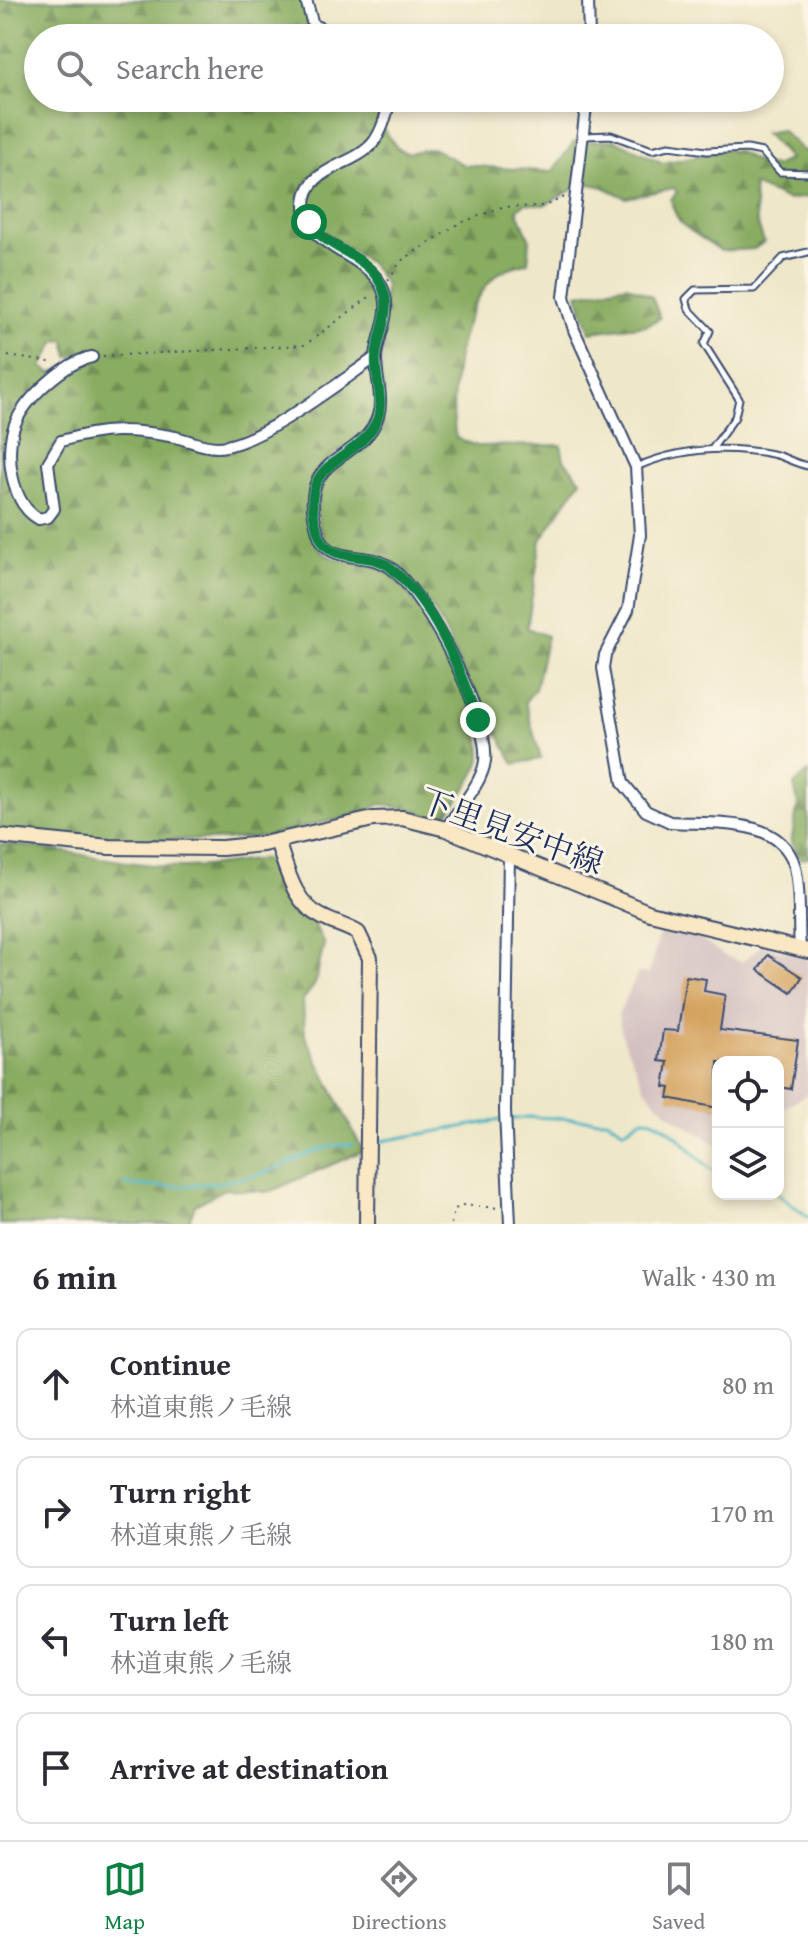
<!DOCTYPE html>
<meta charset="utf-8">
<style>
body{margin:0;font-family:"Gentium Book Plus","Noto Serif JP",serif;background:#f2f2f3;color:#2b2b33}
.controls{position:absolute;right:24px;bottom:24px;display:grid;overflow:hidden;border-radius:16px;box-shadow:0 4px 12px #0003}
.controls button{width:72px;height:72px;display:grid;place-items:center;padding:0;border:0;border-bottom:2px solid #e1e1e2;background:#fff;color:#2b2b33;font:40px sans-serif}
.stop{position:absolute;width:24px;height:24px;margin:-18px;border:6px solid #0b8043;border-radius:50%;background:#fff}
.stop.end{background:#0b8043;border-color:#fff;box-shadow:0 2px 8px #0008}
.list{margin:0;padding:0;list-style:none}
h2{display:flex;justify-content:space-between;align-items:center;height:104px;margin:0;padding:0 32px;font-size:34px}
h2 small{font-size:26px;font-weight:400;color:#7c7c81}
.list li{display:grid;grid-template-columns:52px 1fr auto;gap:24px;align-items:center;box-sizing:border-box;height:112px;margin:0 16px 16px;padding:0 16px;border:2px solid #e1e1e2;border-radius:16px}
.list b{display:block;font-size:30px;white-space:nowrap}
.list p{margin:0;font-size:26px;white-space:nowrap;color:#7c7c81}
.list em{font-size:26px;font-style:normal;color:#7c7c81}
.icon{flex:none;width:44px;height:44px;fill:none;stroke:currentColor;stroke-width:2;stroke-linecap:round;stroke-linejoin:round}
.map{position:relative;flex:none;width:808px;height:1224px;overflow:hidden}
.search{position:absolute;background:#fff;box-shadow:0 4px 12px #0003;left:24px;right:24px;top:24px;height:88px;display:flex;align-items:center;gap:20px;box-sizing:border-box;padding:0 28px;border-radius:44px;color:#7c7c81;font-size:30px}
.sheet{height:616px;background:#fff}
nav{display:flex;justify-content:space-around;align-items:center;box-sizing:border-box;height:112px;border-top:2px solid #e1e1e2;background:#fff;font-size:22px;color:#7c7c81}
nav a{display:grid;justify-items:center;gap:4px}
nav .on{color:#0b8043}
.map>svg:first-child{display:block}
.industrial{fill:#d2bfbf}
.forest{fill:url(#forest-firs);stroke:#526e60;stroke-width:2;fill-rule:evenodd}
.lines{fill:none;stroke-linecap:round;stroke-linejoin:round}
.stream{stroke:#46b4c2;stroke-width:3}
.building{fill:#d19c55}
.lane-casing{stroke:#3b4b6e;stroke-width:9}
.street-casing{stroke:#3b4b6e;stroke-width:14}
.secondary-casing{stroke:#3b4b6e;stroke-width:18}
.path{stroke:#3b4b6e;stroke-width:2;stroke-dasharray:2 6;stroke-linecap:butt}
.lane{stroke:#fff;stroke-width:5}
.street{stroke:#fff;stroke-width:10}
.secondary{stroke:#fae7c3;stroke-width:14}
.route{stroke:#0b8043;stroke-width:10}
.labels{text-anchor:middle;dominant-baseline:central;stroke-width:6;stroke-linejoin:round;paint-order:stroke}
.street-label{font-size:32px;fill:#1b2f5e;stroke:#fcf5e5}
</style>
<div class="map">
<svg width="808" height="1224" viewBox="0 0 808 1224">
<defs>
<pattern id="forest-firs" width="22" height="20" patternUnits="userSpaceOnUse" patternTransform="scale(2)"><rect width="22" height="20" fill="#88ac61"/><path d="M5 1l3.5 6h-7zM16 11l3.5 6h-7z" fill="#6e8c53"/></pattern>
</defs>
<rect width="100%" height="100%" fill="#fcf5e5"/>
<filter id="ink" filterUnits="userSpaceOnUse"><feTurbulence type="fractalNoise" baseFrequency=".0125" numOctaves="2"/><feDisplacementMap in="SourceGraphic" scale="16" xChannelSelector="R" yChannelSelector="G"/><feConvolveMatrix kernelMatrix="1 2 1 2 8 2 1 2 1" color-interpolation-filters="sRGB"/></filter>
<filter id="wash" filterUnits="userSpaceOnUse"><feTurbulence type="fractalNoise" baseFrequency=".006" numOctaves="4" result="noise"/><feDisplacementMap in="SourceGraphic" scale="32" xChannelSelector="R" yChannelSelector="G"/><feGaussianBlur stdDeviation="1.8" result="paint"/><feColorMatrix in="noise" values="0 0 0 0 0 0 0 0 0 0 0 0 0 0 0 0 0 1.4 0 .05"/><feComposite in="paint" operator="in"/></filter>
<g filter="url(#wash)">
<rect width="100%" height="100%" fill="#efe7c9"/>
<path class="industrial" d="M 661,926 L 696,936 L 725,956 L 742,962 L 762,945 L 808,958 L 808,1093 L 778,1112 L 778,1062 L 718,1062 L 718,1145 L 673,1117 L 657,1103 L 644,1086 L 623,1039 L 618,1015 L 638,973 L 649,974 Z"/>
<g class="forest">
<path d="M 0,0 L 304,0 L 312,27 L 334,38 L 38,38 L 38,98 L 384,98 C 379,115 376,134 363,147 C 343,167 304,164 300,199 C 296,239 369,257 381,298 C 382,304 381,310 381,316 C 379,332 375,348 373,364 C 372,380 376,397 374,413 C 368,455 307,441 311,507 C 312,520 312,531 317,543 C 329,571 371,554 395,579 C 430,615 483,707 481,758 C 480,769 452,812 443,818 L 434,819 L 419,811 L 381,804 L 365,813 L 261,837 L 222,840 L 108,839 L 0,831 ZM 65,340 L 69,357 L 91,355 L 52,373 L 42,367 L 56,341 Z"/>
<path d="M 384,129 L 397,148 L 407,153 L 432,148 L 464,165 L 552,172 L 574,142 L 615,140 L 663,163 L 724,150 L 737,151 L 760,164 L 775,166 L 789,159 L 765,133 L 781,130 L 803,151 L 808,150 L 808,197 L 787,200 L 753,185 L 757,222 L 764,242 L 754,249 L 721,251 C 699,233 676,231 671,199 L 677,192 L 674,188 L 626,198 L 604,187 L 585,183 L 544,205 L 525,203 L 517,210 L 530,240 L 528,262 C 519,265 506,268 499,273 C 460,303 447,394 456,438 L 477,446 L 561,445 L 564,460 L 581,480 L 541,540 L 527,628 L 547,636 L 535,689 L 525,702 L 541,759 L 514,764 L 498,733 L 487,736 C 465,678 444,605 395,564 C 378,550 360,559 342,552 C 330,548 322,538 319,526 C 307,477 353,447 383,416 L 381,355 L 385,284 L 372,265 L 317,227 L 307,203 L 314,186 Z"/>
<path d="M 627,285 L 652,297 L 660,318 L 647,325 L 590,332 L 578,294 Z"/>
<path d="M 808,772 L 808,858 L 801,859 L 791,843 L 798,804 L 794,785 Z"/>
<path d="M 0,844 C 60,847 119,865 179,867 C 207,868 238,861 266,859 L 282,888 L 314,923 L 324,944 L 315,984 L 303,1000 L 305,1036 L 363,1151 L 269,1192 L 225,1189 L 195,1205 L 188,1224 L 0,1224 Z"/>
</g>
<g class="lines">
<g class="stream">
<path d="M 508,1120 L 529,1117 L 607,1120 L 624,1131 C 629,1128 635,1122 640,1120 C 663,1111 700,1165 718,1174"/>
<path d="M 382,1141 L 501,1120"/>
<path d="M 125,1184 C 168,1190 217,1185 260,1174 C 292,1166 317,1142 353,1145"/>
<path d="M 778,1194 L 808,1217"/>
</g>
</g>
<g id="blocks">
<g class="building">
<path d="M 768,955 L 802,977 L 792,993 L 758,970 Z"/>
<path d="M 686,976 L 706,979 L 704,991 L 725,995 L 720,1030 L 798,1040 L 791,1089 L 778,1087 L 778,1062 L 718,1062 L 718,1108 L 668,1098 L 670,1088 L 664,1087 L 668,1062 L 659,1061 L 663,1030 L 678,1031 Z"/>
</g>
</g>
</g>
<g filter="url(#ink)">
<use href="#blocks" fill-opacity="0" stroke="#3b4b6e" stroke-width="2"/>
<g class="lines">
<g class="lane-casing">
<g id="lane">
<path d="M 585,136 L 611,135 L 652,150 L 669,146 L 707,151 L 747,149 L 762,152 L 780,172 L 808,173"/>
<path d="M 712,449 L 735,417 L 739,399 L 704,344 L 710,331 L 689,309 L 686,299 L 695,290 L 754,289 L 783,258 L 808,252"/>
<path d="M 636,467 C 680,448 724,445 772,454 C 784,456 795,464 808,466"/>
</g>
</g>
<g class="street-casing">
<g id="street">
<path d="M 306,0 L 313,25 L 343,38"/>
<path d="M 588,0 L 589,38"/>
<path d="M 390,98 C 387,114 383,130 373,143 C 353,167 305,167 305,205 C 304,252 376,253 385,296 C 390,316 378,336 376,356 C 375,375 384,398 378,416 C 363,464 295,452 317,529 C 327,569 365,548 391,568 C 426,595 490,717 485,761 C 482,784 458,809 446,829"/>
<path d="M 587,98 L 564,297 L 574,330 L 636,467 L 640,535 L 628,610 L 605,655 L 603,668 L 623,783 L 646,811 L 670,822 C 711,825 781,815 795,867 C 801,892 798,922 800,948"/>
<path d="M 92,357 C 65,362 25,399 15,424 C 4,452 11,504 39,519 L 48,517 L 54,509 L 48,463 L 61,441 C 105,428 129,429 175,437 C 189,440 202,447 217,447 C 257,447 341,381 376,357"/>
<path d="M 509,855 L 505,1111 L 510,1224"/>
</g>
</g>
<g class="secondary-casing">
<g id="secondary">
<path d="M 0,836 L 109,847 L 222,848 L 263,844 L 373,819 L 402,818 L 446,829 L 650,913 L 808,951"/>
<path d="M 277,841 C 287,869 293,903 322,917 C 333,923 346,926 358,933 L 370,958 L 367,1224"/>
</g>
</g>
<g class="path">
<path d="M 388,280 L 401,261 L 458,224 L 502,207 L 544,206 L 567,196"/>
<path d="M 0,355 L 50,362"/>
<path d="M 103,356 L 305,345 L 372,295"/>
<path d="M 451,1224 L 454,1210 L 461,1205 L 500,1208"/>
</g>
<use href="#lane" class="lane"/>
<use href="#street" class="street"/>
<use href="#secondary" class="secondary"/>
</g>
</g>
<g class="lines" filter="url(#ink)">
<path class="route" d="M 309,222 C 326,249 362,253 378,279 C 382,285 386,295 386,302 C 387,321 378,338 376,356 C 374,377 386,402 376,422 C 354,466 296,457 317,529 C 328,569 366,547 391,568 C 434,603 460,670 478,720"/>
</g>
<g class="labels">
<g class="street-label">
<text transform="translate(512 831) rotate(20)">下里見安中線</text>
</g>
</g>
</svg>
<div class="controls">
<button><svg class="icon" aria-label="locate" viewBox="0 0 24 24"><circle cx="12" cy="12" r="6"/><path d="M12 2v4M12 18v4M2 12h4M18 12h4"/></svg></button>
<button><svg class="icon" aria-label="layers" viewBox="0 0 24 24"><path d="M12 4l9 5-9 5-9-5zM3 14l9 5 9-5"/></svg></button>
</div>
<div class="stop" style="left:309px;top:222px"></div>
<div class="stop end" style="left:478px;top:720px"></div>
<div class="search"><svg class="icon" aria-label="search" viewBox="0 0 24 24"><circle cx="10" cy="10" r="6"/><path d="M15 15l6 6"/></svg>Search here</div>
</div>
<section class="sheet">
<h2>6 min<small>Walk · 430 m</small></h2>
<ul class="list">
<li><svg class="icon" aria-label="ahead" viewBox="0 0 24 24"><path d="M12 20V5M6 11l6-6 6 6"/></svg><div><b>Continue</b><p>林道東熊ノ毛線</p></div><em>80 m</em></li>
<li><svg class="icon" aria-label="right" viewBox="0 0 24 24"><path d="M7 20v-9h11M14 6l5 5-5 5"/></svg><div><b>Turn right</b><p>林道東熊ノ毛線</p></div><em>170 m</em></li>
<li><svg class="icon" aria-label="left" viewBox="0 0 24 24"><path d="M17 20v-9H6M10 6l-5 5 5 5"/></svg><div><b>Turn left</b><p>林道東熊ノ毛線</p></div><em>180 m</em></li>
<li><svg class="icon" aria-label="arrive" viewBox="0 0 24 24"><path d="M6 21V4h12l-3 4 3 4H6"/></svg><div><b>Arrive at destination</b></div></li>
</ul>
</section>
<nav>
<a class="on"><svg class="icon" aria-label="map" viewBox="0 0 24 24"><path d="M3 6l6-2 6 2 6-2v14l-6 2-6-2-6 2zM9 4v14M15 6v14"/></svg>Map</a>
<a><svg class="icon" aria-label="directions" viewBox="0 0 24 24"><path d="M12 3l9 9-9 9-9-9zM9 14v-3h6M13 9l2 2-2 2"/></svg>Directions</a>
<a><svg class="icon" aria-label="saved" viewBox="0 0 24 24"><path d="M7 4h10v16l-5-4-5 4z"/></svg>Saved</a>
</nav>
